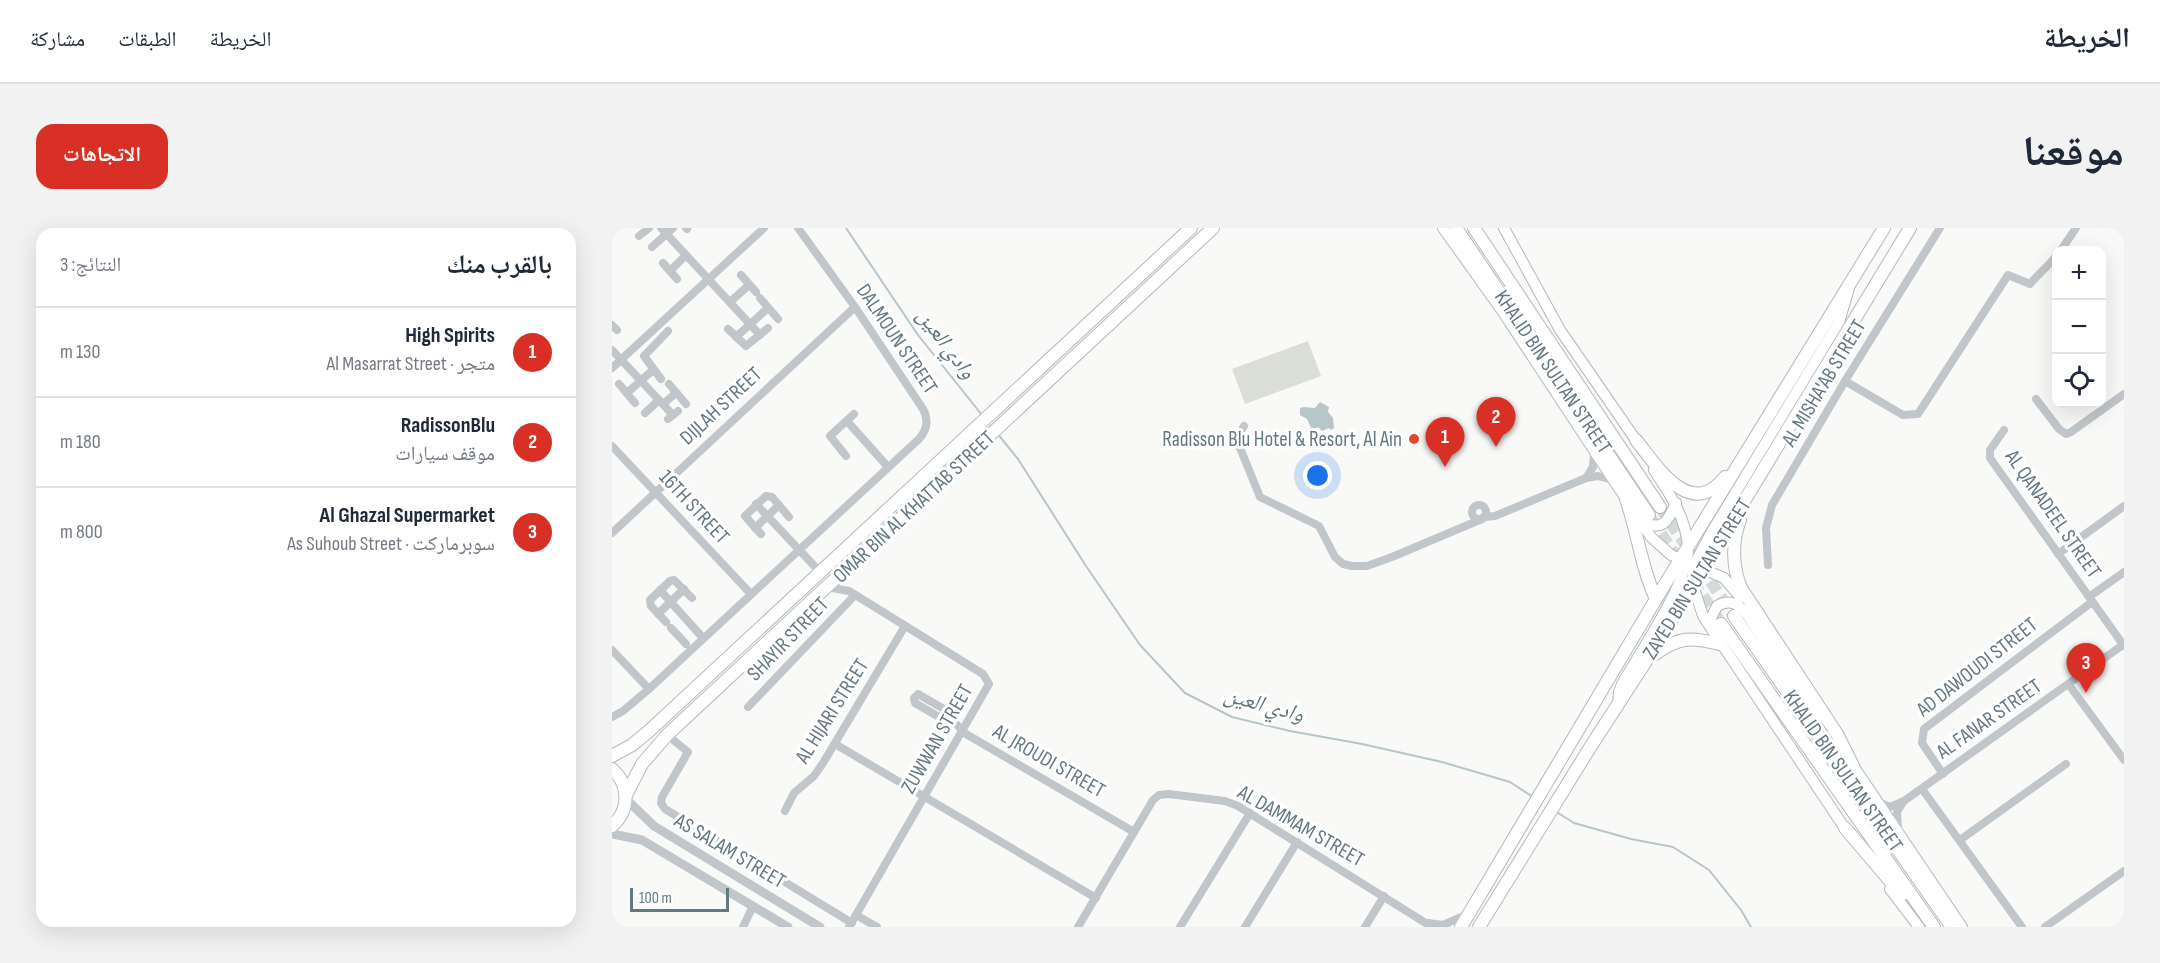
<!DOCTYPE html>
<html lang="ar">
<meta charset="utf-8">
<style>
body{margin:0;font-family:"Sofia Sans Condensed","Noto Naskh Arabic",sans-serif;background:#f2f2f3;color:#1f2937;direction:rtl}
.controls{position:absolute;right:18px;top:18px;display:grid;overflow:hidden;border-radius:12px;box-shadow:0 6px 24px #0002}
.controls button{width:54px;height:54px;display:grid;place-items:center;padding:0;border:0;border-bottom:2px solid #e0e1e3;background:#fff;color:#1f2937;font:30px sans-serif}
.scale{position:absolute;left:18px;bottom:15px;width:99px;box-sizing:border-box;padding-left:6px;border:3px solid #647882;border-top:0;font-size:16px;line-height:21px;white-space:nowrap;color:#647882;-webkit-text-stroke:4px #fff;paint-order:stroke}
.you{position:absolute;left:706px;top:248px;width:21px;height:21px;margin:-15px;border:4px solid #fff;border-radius:50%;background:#1a73e8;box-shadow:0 0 0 9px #1a73e833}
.badge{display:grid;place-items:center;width:39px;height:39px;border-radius:50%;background:#d93025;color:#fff;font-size:20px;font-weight:700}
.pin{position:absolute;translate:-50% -50px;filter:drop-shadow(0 2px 3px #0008)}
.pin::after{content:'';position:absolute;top:32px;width:21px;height:18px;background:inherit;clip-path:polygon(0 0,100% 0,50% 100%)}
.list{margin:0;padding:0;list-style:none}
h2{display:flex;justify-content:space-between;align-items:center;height:78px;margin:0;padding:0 24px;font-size:26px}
h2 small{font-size:20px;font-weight:400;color:#747a83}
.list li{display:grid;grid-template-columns:39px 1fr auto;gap:18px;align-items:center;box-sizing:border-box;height:90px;padding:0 24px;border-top:2px solid #e0e1e3}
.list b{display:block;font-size:22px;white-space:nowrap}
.list p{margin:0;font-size:20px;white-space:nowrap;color:#747a83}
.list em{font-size:20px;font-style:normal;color:#747a83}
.icon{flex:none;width:33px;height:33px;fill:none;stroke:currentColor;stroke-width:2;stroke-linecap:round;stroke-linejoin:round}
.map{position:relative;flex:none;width:1512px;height:699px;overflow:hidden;direction:ltr;border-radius:18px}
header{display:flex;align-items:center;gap:36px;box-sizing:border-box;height:84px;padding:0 30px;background:#fff;border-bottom:2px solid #e0e1e3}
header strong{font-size:28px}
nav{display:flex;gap:33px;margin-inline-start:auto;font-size:21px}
.intro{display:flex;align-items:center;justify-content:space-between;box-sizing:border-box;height:144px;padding:0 36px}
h1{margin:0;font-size:42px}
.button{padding:15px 27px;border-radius:18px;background:#d93025;color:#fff;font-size:21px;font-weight:700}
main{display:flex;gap:36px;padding:0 36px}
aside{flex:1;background:#fff;border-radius:18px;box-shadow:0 6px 24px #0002}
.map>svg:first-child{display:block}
.green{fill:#daded6}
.water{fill:#b7c6c8}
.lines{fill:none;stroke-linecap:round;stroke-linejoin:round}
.stream{stroke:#b7c6c8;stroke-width:2}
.primary-tunnel{stroke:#d4d9da;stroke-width:12;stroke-dasharray:12 6;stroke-linecap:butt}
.secondary-casing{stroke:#b2babe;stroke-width:12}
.primary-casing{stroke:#b4babd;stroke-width:14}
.trunk-casing{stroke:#b3b9bc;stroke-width:14}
.minor{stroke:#c0c6c9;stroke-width:8}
.tertiary{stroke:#c0c6c9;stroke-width:9}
.secondary{stroke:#fff;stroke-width:10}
.primary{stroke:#fff;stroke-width:12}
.trunk{stroke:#fff;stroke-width:12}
.poi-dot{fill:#e4472d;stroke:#fff;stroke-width:2}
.labels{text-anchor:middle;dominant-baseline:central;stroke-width:6;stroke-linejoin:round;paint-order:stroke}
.street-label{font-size:21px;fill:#647882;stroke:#fff}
.poi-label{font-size:21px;fill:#647882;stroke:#fff;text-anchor:end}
.water-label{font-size:22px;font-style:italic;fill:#5f777c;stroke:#fff}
</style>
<header>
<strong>الخريطة</strong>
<nav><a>الخريطة</a><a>الطبقات</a><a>مشاركة</a></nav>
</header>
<div class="intro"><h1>موقعنا</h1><a class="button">الاتجاهات</a></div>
<main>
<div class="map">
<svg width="1512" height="699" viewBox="0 0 1512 699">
<rect width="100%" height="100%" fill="#f9f9f7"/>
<path class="green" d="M 696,113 L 709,148 L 633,176 L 620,141 Z"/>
<path class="water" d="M 708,174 L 717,179 L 716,184 L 721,190 L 722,200 L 719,202 L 717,200 L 710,203 L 706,199 L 700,202 L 695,191 L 688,187 L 688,180 L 692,179 L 703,180 Z"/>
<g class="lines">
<g class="stream">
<path d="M 234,0 L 306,107 L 370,187"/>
<path d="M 385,205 L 406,231 L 474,338 L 528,417 L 573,465 L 620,489 L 678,503 L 750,516 L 830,534 L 898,554 L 921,569"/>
<path d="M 943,583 L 962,595 L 1019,611 L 1061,619 L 1097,642 L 1129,682 L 1139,699"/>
</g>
<g class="primary-tunnel">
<path d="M 1048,279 L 1122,388"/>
<path d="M 1039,291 L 1066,331"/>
<path d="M 1081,353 L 1108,394"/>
</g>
<g class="secondary-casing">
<g id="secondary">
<path d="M 831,0 L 891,84 L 1039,309 L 1059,327 L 1112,350 L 1129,370"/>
<path d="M 892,0 L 948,102 L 1028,218"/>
<path d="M 1029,294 C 1051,303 1055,295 1064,275"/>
<path d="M 1101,403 L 1099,390 L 1105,378 C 1119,370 1128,377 1136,388 L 1187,465 L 1209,489"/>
<path d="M 1006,477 L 1007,464 L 1010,456 C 1027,426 1077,353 1076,321 C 1075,291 1058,266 1042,242"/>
<path d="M 1238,533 L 1350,699"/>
<path d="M 1236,605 L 1091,388 L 1081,357 L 1081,344 L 1085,331 L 1099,305 L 1227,94 L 1237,60"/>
<path d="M 1278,661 L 1307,699"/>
</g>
</g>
<g class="primary-casing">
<g id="primary">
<path d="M 844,0 L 1037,287"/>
<path d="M 862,0 L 1048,279"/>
<path d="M 1122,388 L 1340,699"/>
<path d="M 1109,396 L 1322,699"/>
<path d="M 0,528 L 20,517 L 37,503 L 579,0"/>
<path d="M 0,541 C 18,557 18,582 0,598"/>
<path d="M 14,567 L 30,536 L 55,507 L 601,0"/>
<path d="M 1233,600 L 1290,667"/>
</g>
</g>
<g class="trunk-casing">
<g id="trunk">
<path d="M 1024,212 C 1045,238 1078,293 1113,249"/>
<path d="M 1014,271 C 1026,305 1029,339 1044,371"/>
<path d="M 1128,292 C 1120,313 1120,338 1129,360 L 1225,506 L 1241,538"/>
<path d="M 1042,427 C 1067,408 1079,409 1108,416"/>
<path d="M 849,699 L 1050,361 L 1272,0"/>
<path d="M 867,699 L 979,518 L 1049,410 L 1298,0"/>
</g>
</g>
<g class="minor">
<path d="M 49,0 L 148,107"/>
<path d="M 74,0 L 75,1"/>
<path d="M 27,8 L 37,0"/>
<path d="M 40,19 L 61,0"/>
<path d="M 1449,22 L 1464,0"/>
<path d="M 51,35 L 65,51"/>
<path d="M 58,43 L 74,27"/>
<path d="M 129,47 L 144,64"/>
<path d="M 148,70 L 166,91"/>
<path d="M 118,74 L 137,57"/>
<path d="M 0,97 L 5,102"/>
<path d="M 116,101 L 134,118 L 156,100"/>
<path d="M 124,109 L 156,80"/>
<path d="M 0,122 L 61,187"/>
<path d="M 0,140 L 152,0"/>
<path d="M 49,151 L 32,128 L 56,103"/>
<path d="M 1233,153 L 1291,187 L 1306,186 L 1396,47 L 1418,56 C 1427,45 1436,39 1444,28"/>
<path d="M 7,156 L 23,175"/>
<path d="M 57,156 L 74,176"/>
<path d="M 15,165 L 41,142"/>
<path d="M 1424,171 L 1447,201 L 1454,206 L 1459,204 L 1512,166"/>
<path d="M 51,176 L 64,165"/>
<path d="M 33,185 L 47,172"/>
<path d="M 56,191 L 66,183"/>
<path d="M 235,193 L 276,239"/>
<path d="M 632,198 L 626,208 L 626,215 L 648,269 L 707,298 L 723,329 L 731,336 L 740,338 L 755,338 L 780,329 L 870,291"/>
<path d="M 1392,202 L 1378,222 L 1378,230 L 1512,418"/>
<path d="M 0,218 L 138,365"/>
<path d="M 234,228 L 218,208 L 242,186"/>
<path d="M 974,250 L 981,239 L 982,224"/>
<path d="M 144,276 L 209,345"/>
<circle cx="867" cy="284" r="7"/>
<path d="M 872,289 L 883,288 L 974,250 L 986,248 L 1001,252"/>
<path d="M 143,300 L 167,277"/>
<path d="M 0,305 L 243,79"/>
<path d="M 149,306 L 133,288 L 154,268 L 160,269 L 177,289"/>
<path d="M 1446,326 L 1512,278"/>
<path d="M 1156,337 L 1154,300 L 1160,277 L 1233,153 L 1328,0"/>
<path d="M 215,359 L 237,363 L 371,446 L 377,456 L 237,699"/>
<path d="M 48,362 L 91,410"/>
<path d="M 1477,369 L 1512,344"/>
<path d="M 46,386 L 72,361"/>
<path d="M 54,394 L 39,378 L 38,372 L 58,353 L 62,352 L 80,370"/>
<path d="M 59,400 L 74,416"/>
<path d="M 0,422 L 37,461"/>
<path d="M 1457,457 L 1512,532"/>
<path d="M 306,466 L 337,484 L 338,490 L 332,492 L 303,475 L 302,470 Z"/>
<path d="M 136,479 L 243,367"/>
<path d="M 0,489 L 11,483 L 37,461 L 307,211 C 315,202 317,192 311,181 L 243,79 L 186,0"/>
<path d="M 338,490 L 354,506 L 522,604"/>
<path d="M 55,507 L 76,524 L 50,569 L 49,575 L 53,581 L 240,695"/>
<path d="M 223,516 L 484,670"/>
<path d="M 1331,546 L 1310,515 L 1312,501 L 1480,374"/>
<path d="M 1310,561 L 1410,699"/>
<path d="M 1266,574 L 1278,579 L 1292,573 L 1512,416"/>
<path d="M 173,583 L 182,565 L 202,548 L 211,535 L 293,398"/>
<path d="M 1286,602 L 1285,584 L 1291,574"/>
<path d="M 1348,612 L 1454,536"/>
<path d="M 244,687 L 265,699"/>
<path d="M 816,695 L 831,697 L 854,687"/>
<path d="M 131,699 L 141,678"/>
<path d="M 466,699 L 541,572 L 547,567 L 557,566 L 613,573 L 626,578 L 820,699"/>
<path d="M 568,699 L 638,585"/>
<path d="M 633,699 L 685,614"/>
<path d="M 753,699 L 772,668"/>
<path d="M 1433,699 L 1512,643"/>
</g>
<g class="tertiary">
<path d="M 14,571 L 42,598 L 208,699"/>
<path d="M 0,606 L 30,612 L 176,699"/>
</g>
<use href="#secondary" class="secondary"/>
<use href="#primary" class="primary"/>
<use href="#trunk" class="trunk"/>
</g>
<circle class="poi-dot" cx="802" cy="211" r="6"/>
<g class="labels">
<g class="street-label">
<text transform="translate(285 111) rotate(56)">DALMOUN STREET</text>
<text transform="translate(941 144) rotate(56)">KHALID BIN SULTAN STREET</text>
<text transform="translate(1212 155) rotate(-59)">AL MISHA'AB STREET</text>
<text transform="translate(109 178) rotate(-43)">DIJLAH STREET</text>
<text transform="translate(82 279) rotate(47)">16TH STREET</text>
<text transform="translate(302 279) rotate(-43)">OMAR BIN AL KHATTAB STREET</text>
<text transform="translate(1441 286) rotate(55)">AL QANADEEL STREET</text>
<text transform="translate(1085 351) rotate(-58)">ZAYED BIN SULTAN STREET</text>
<text transform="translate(176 411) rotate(-46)">SHAYIR STREET</text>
<text transform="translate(1365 439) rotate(-38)">AD DAWOUDI STREET</text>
<text transform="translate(220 483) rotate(-58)">AL HIJARI STREET</text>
<text transform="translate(1377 491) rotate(-35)">AL FANAR STREET</text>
<text transform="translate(325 511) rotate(-60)">ZUWWAN STREET</text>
<text transform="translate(437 533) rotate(30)">AL JROUDI STREET</text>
<text transform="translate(1231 543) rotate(55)">KHALID BIN SULTAN STREET</text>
<text transform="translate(689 598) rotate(30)">AL DAMMAM STREET</text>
<text transform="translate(118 623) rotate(31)">AS SALAM STREET</text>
</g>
<g class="poi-label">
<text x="790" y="211">Radisson Blu Hotel &amp; Resort, Al Ain</text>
</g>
<g class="water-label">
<text transform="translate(334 116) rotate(53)">وادي العين</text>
<text transform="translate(652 477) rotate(15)">وادي العين</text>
</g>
</g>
</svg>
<div class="controls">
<button>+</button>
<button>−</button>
<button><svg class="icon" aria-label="locate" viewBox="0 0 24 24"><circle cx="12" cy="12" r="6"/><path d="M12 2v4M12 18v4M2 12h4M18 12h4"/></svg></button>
</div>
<div class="scale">100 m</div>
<div class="you"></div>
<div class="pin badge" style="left:833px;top:239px">1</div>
<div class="pin badge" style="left:884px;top:219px">2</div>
<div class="pin badge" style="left:1474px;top:465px">3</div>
</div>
<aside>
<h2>بالقرب منك<small>النتائج: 3</small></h2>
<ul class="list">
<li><span class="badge">1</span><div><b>High Spirits</b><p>متجر · Al Masarrat Street</p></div><em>130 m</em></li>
<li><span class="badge">2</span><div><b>RadissonBlu</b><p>موقف سيارات</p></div><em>180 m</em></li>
<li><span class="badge">3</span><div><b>Al Ghazal Supermarket</b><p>سوبرماركت · As Suhoub Street</p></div><em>800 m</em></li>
</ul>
</aside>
</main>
